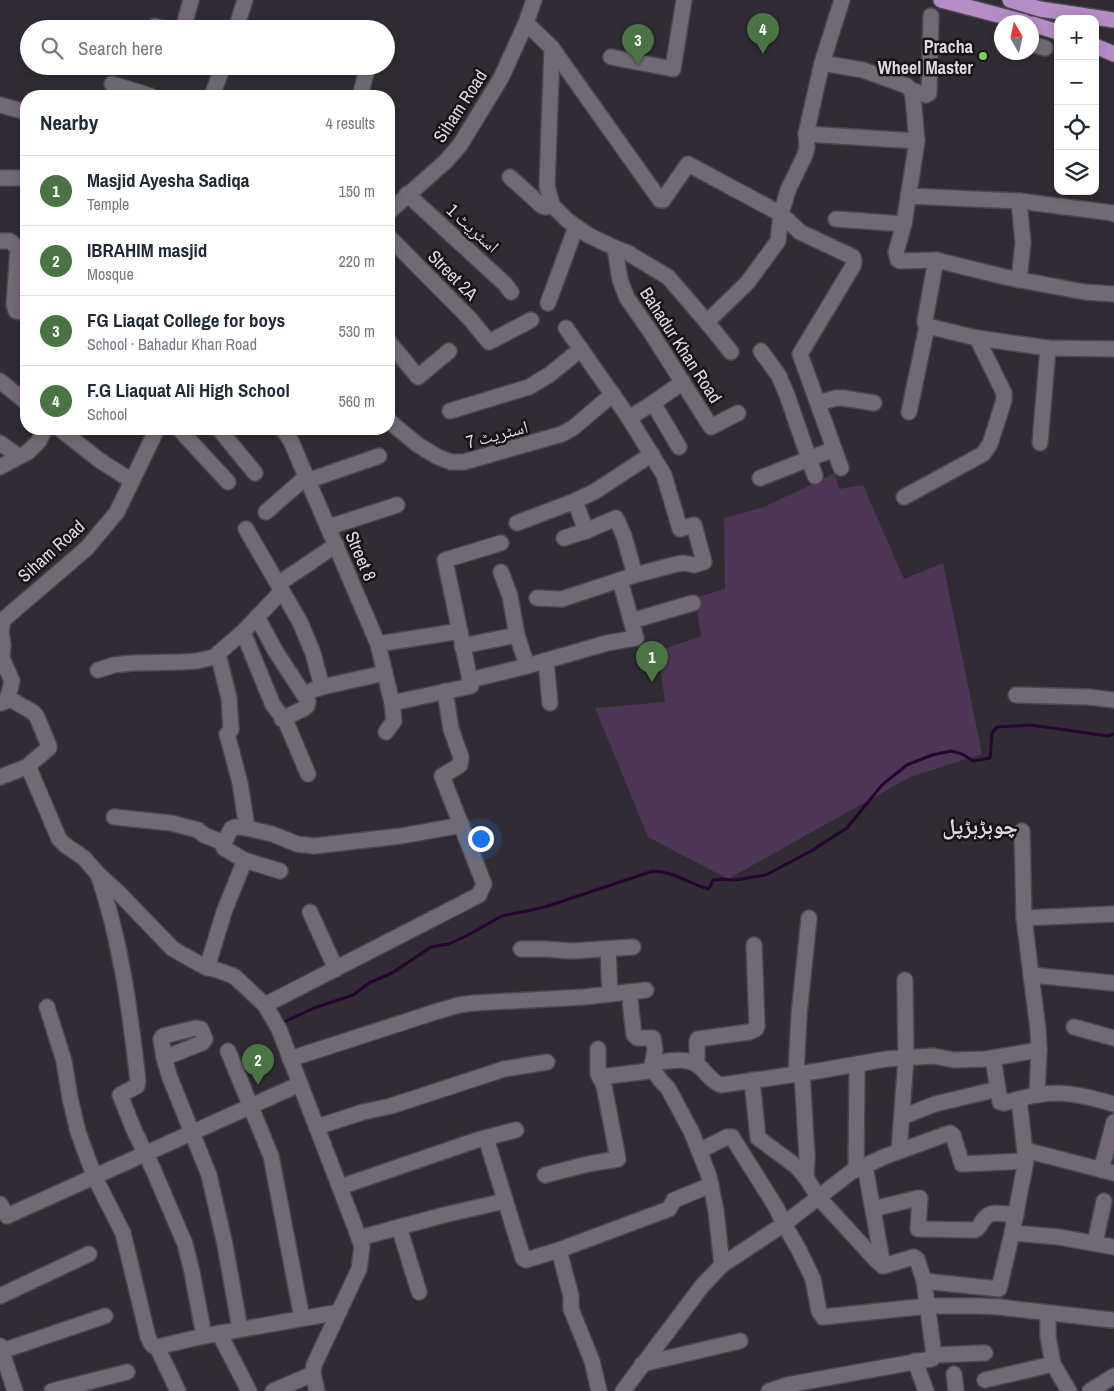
<!DOCTYPE html>
<meta charset="utf-8">
<style>
body{margin:0;font-family:"Archivo Narrow","Noto Naskh Arabic",sans-serif;background:#f2f2f3;color:#1f2937}
.controls{position:absolute;right:15px;top:15px;display:grid;overflow:hidden;border-radius:10px;box-shadow:0 2px 8px #0003}
.controls button{width:45px;height:45px;display:grid;place-items:center;padding:0;border:0;border-bottom:1px solid #e0e1e3;background:#fff;color:#1f2937;font:25px sans-serif}
.compass{position:absolute;left:994px;top:15px;width:45px;height:45px;border-radius:50%;background:#fff;box-shadow:0 2px 8px #0003;rotate:351deg}
.you{position:absolute;left:480px;top:838px;width:18px;height:18px;margin:-12px;border:4px solid #fff;border-radius:50%;background:#1a73e8;box-shadow:0 0 0 8px #1a73e833}
.badge{display:grid;place-items:center;width:32px;height:32px;border-radius:50%;background:#4a7443;color:#fff;font-size:16px;font-weight:700}
.pin{position:absolute;translate:-50% -41px;filter:drop-shadow(0 1px 2px #0008)}
.pin::after{content:'';position:absolute;top:26px;width:18px;height:15px;background:inherit;clip-path:polygon(0 0,100% 0,50% 100%)}
.list{margin:0;padding:0;list-style:none}
h2{display:flex;justify-content:space-between;align-items:center;height:65px;margin:0;padding:0 20px;font-size:21px}
h2 small{font-size:16px;font-weight:400;color:#747a83}
.list li{display:grid;grid-template-columns:32px 1fr auto;gap:15px;align-items:center;box-sizing:border-box;height:70px;padding:0 20px;border-top:1px solid #e0e1e3}
.list b{display:block;font-size:19px;white-space:nowrap}
.list p{margin:0;font-size:16px;white-space:nowrap;color:#747a83}
.list em{font-size:16px;font-style:normal;color:#747a83}
.icon{flex:none;width:28px;height:28px;fill:none;stroke:currentColor;stroke-width:2;stroke-linecap:round;stroke-linejoin:round}
.map{position:relative;flex:none;width:1114px;height:1391px;overflow:hidden}
.search{position:absolute;background:#fff;box-shadow:0 2px 8px #0003;left:20px;top:20px;width:375px;height:55px;display:flex;align-items:center;gap:12px;box-sizing:border-box;padding:0 18px;border-radius:28px;color:#747a83;font-size:19px}
.panel{position:absolute;background:#fff;box-shadow:0 2px 8px #0003;left:20px;top:90px;width:375px;height:345px;border-radius:20px}
.map>svg:first-child{display:block}
.green{fill:#4d3655}
.lines{fill:none;stroke-linecap:round;stroke-linejoin:round}
.stream{stroke:#270532;stroke-width:3}
.minor-casing{stroke:#4c474e;stroke-width:18}
.highway-casing{stroke:#4c474e;stroke-width:18}
.minor{stroke:#716a74;stroke-width:15}
.highway{stroke:#b58cc6;stroke-width:15}
.poi-dot{fill:#7fd052;stroke:#171418;stroke-width:2}
.labels{text-anchor:middle;dominant-baseline:central;stroke-width:5;stroke-linejoin:round;paint-order:stroke}
.poi-label{font-size:18px;font-weight:bold;fill:#dedae0;stroke:#171418;text-anchor:end}
.street-label{font-size:18px;fill:#dedae0;stroke:#171418}
.district-label{font-size:22px;font-weight:bold;fill:#dedae0;stroke:#171418}
</style>
<div class="map">
<svg width="1114" height="1391" viewBox="0 0 1114 1391">
<rect width="100%" height="100%" fill="#312b34"/>
<path class="green" d="M 835,473 L 839,489 L 863,485 L 904,579 L 943,563 L 982,754 L 910,777 L 728,879 L 648,837 L 595,708 L 665,702 L 658,651 L 701,636 L 695,598 L 725,589 L 724,518 L 764,507 Z"/>
<g class="lines">
<path class="stream" d="M 284,1022 L 314,1008 L 353,995 L 369,983 L 392,973 L 431,947 L 449,944 L 468,935 L 502,916 L 545,907 L 653,871 C 675,872 688,883 708,889 L 710,887 L 713,880 L 721,879 L 735,880 L 766,875 L 811,851 L 847,828 L 882,785 L 907,765 L 932,755 L 951,751 L 962,754 L 973,761 L 990,758 L 992,733 L 997,727 L 1031,725 L 1108,736 L 1114,734"/>
<g class="minor-casing">
<g id="minor">
<path d="M 526,23 L 552,48 L 547,186 L 552,205 L 567,220 L 588,235 L 615,248 L 628,253 L 668,277 L 706,321 L 710,319 L 748,282 L 778,241 L 781,214 L 788,190 L 805,155 L 807,147 L 806,134 L 822,63 L 842,0"/>
<path d="M 155,26 L 165,29"/>
<path d="M 183,29 L 191,0"/>
<path d="M 236,29 L 245,0"/>
<path d="M 1032,44 L 1045,48"/>
<path d="M 552,48 L 660,200 L 663,200 L 688,164 L 781,214 L 800,232 L 853,257 L 854,261 L 853,266 L 800,354 L 841,468"/>
<path d="M 611,57 L 673,69 L 684,0"/>
<path d="M 822,63 L 863,70 L 907,86 L 911,90 L 913,97 L 917,141 L 904,224 L 896,252 L 898,260 L 900,261 L 936,260 L 1005,277 L 1084,292 L 1114,294"/>
<path d="M 112,84 L 151,96"/>
<path d="M 911,90 L 926,95 L 929,93 L 931,16"/>
<path d="M 212,96 L 223,66"/>
<path d="M 360,96 L 368,66"/>
<path d="M 0,105 L 26,112"/>
<path d="M 806,134 L 917,141"/>
<path d="M 510,177 L 542,206 L 546,207 L 552,205"/>
<path d="M 0,178 L 26,178"/>
<path d="M 407,194 L 505,284 L 511,292"/>
<path d="M 908,196 L 1019,201 L 1113,213 L 1114,214"/>
<path d="M 1019,201 L 1023,243 L 1019,280"/>
<path d="M 389,212 L 446,161 L 460,145 L 501,78 L 526,23 L 534,0"/>
<path d="M 836,219 L 904,224"/>
<path d="M 389,237 L 470,319 L 489,342 L 531,320"/>
<path d="M 0,241 L 10,241 L 24,253"/>
<path d="M 18,248 L 14,305 L 16,311 L 26,313"/>
<path d="M 615,248 L 620,280 L 627,298 L 650,331 L 711,427 L 738,413"/>
<path d="M 936,260 L 925,320 L 925,323 L 927,326 L 977,338 L 1048,348 L 1114,349"/>
<path d="M 548,303 L 576,227"/>
<path d="M 706,321 L 731,352"/>
<path d="M 389,342 L 418,377 L 449,351"/>
<path d="M 761,351 L 779,376 L 787,395 L 815,476"/>
<path d="M 0,381 L 26,402"/>
<path d="M 653,403 L 679,447"/>
<path d="M 818,403 L 836,398 L 843,398 L 874,403"/>
<path d="M 450,411 L 529,387 L 549,375 L 581,349"/>
<path d="M 909,412 L 927,326"/>
<path d="M 629,418 L 653,403 L 683,382"/>
<path d="M 389,421 L 418,445 L 438,457 L 451,462 L 464,462 L 562,434 L 573,428 L 613,394"/>
<path d="M 60,429 L 99,460 L 132,481"/>
<path d="M 179,429 L 228,482"/>
<path d="M 219,429 L 255,473"/>
<path d="M 283,429 L 291,441 L 296,453 L 378,644 L 392,703 L 394,721 L 386,732"/>
<path d="M 0,443 L 18,456"/>
<path d="M 1040,443 L 1048,348"/>
<path d="M 0,467 L 28,452 L 39,441 L 45,429"/>
<path d="M 760,478 L 834,449"/>
<path d="M 307,481 L 379,456"/>
<path d="M 904,497 L 983,454 L 990,444 L 1004,400 L 1004,393 L 977,338"/>
<path d="M 575,501 L 586,531"/>
<path d="M 266,512 L 306,477"/>
<path d="M 517,523 L 575,501 L 594,492 L 652,454"/>
<path d="M 329,527 L 397,505"/>
<path d="M 246,529 L 300,622 L 313,653 L 322,687"/>
<path d="M 564,538 L 586,531 L 616,518 L 624,536 L 635,575"/>
<path d="M 278,584 L 336,545"/>
<path d="M 537,598 L 562,599 L 635,575 L 677,564 L 684,563 L 694,565 L 704,562 L 694,525 L 680,529 L 664,475 L 629,418 L 566,328"/>
<path d="M 257,617 L 276,652 L 308,701 L 307,706 L 303,709 L 282,719"/>
<path d="M 631,621 L 693,603"/>
<path d="M 243,632 L 273,705 L 286,722 L 308,774"/>
<path d="M 378,644 L 460,631"/>
<path d="M 462,646 L 517,635"/>
<path d="M 218,654 L 229,698 L 231,730 L 227,734 L 240,783 L 247,828"/>
<path d="M 546,661 L 550,703"/>
<path d="M 527,666 L 607,643 L 636,638 L 620,580"/>
<path d="M 98,670 L 114,665 L 132,663 L 181,662 L 197,661 L 214,657 L 243,632 L 282,591"/>
<path d="M 470,680 L 445,560 L 501,543"/>
<path d="M 313,690 L 322,687 L 385,673"/>
<path d="M 1016,695 L 1088,697 L 1114,700"/>
<path d="M 8,698 L 33,712 L 37,717 L 49,746 L 49,748 L 30,764 L 29,768 L 59,839 L 65,845 L 84,858 L 98,874 L 117,891 L 173,949 L 205,967 L 217,970 L 234,976 L 265,1005"/>
<path d="M 1,703 L 7,701 L 12,681 L 2,658 L 3,645 L 1,632 L 3,620 L 87,548 L 117,512 L 157,429"/>
<path d="M 392,703 L 471,686 L 470,680 L 527,666 L 517,635 L 510,596 L 501,572"/>
<path d="M 0,777 L 29,766"/>
<path d="M 114,817 L 171,823 L 198,830 L 204,835 L 224,843"/>
<path d="M 1022,831 L 1024,918 L 1031,975 L 1114,983"/>
<path d="M 244,860 L 280,871"/>
<path d="M 98,874 C 121,941 130,1011 138,1081 L 137,1086 L 120,1095 L 134,1130 L 153,1169 L 185,1244 L 192,1272 L 204,1336"/>
<path d="M 310,912 L 336,969"/>
<path d="M 1024,918 L 1114,914"/>
<path d="M 521,949 L 544,949 L 572,951 L 633,947"/>
<path d="M 608,949 L 610,994"/>
<path d="M 207,968 L 224,912 L 244,862 L 244,860 L 224,848 L 223,845 L 231,829 L 235,827 L 247,828 L 272,834 L 297,844 L 314,846 L 401,836 L 462,825"/>
<path d="M 1031,975 L 1038,1029 L 1039,1050 L 1037,1095"/>
<path d="M 629,992 L 634,1035 L 637,1038 L 653,1038 L 655,1050 L 652,1065 L 653,1070 L 661,1081 L 668,1088 L 692,1133 L 709,1176 L 716,1211 L 722,1265"/>
<path d="M 47,1007 L 64,1061 L 70,1098 L 78,1132 L 95,1178 L 123,1233 L 148,1337 L 152,1345 L 157,1347 L 204,1336 L 339,1312"/>
<path d="M 1074,1027 L 1114,1038"/>
<path d="M 228,1051 L 271,1156 L 302,1318"/>
<path d="M 164,1058 L 202,1043 L 205,1039 L 201,1029 L 196,1028 L 163,1036 L 161,1039 L 164,1058 L 170,1078 L 209,1175 L 225,1245 L 240,1329"/>
<path d="M 993,1058 L 1000,1102 L 1004,1103 L 1019,1099"/>
<path d="M 290,1059 L 435,1012 L 459,1005 L 474,1003 L 584,997 L 646,990"/>
<path d="M 653,1063 C 668,1061 687,1056 700,1067 C 707,1073 712,1082 721,1085 L 818,1071 L 886,1059 L 933,1056 L 954,1060 L 986,1059 L 1039,1050"/>
<path d="M 697,1065 L 697,1041 L 698,1039 L 749,1032 L 756,1029 L 757,1026 L 754,945"/>
<path d="M 802,1073 L 807,1157 L 806,1178"/>
<path d="M 796,1074 L 799,1015 L 809,918"/>
<path d="M 600,1077 L 641,1072 L 653,1070"/>
<path d="M 752,1080 L 758,1138 L 796,1166 L 807,1179 L 819,1198 L 876,1260 L 883,1266 L 914,1257 L 917,1259 L 924,1281 L 934,1355 L 933,1358 L 931,1359 L 787,1385 L 769,1391"/>
<path d="M 1114,1104 C 1079,1094 1055,1088 1019,1099 L 1026,1161 L 1012,1233 L 1059,1237 L 1114,1247"/>
<path d="M 902,1117 L 935,1104 L 998,1089"/>
<path d="M 317,1127 L 363,1112 L 391,1106 L 504,1069 L 547,1062"/>
<path d="M 486,1138 L 523,1258 L 526,1260 L 559,1250 L 669,1209 L 674,1200 L 711,1185"/>
<path d="M 1025,1150 L 1114,1173"/>
<path d="M 699,1151 L 727,1137 L 732,1137 L 776,1207 L 784,1224 L 799,1250 L 813,1279 L 819,1311 L 823,1317 L 928,1306 L 978,1306 L 999,1307 L 1112,1320"/>
<path d="M 899,1151 L 906,1058 L 905,980"/>
<path d="M 865,1166 L 883,1266"/>
<path d="M 856,1170 L 857,1064"/>
<path d="M 1101,1170 L 1114,1122"/>
<path d="M 545,1175 L 588,1164 L 618,1159 L 604,1086 L 598,1074 L 598,1049"/>
<path d="M 340,1187 L 477,1140 L 516,1130"/>
<path d="M 0,1204 L 7,1216 L 300,1084"/>
<path d="M 873,1209 L 918,1198 L 920,1198 L 918,1229 L 975,1230 C 981,1227 981,1221 986,1217 C 992,1210 1008,1215 1016,1215"/>
<path d="M 399,1227 L 419,1292"/>
<path d="M 359,1238 L 444,1215 L 505,1201"/>
<path d="M 1095,1243 L 1104,1201"/>
<path d="M 559,1250 L 571,1296 L 571,1309 L 592,1361 L 599,1391"/>
<path d="M 924,1281 L 999,1289 L 1012,1233"/>
<path d="M 0,1296 L 89,1254"/>
<path d="M 1048,1314 L 1048,1337 L 1053,1364 L 1069,1391"/>
<path d="M 219,1333 L 249,1391"/>
<path d="M 0,1346 L 15,1391"/>
<path d="M 157,1347 L 178,1391"/>
<path d="M 2,1351 L 105,1316"/>
<path d="M 934,1355 L 985,1353"/>
<path d="M 915,1361 L 926,1391"/>
<path d="M 642,1364 L 740,1341"/>
<path d="M 954,1374 L 956,1391"/>
<path d="M 985,1380 L 1053,1364"/>
<path d="M 52,1391 L 127,1372"/>
<path d="M 273,1391 L 313,1374"/>
<path d="M 317,1391 L 313,1374 L 314,1365 L 359,1269 L 362,1247 L 355,1227 L 279,1029 L 265,1005 L 479,895 L 484,884 L 442,776 L 460,765 L 461,757 L 451,729 L 445,691"/>
<path d="M 623,1391 L 702,1286 L 722,1265 L 784,1224 L 851,1172 L 886,1156 L 944,1135 L 950,1133 L 953,1135 L 962,1164 L 1026,1161"/>
<path d="M 1090,1391 L 1114,1376"/>
</g>
</g>
<g class="highway-casing">
<g id="highway">
<path d="M 941,0 L 1025,22"/>
<path d="M 1010,0 L 1040,9 L 1114,20"/>
<path d="M 1032,24 L 1058,32"/>
<path d="M 1095,46 L 1114,54"/>
</g>
</g>
<use href="#minor" class="minor"/>
<use href="#highway" class="highway"/>
</g>
<circle class="poi-dot" cx="983" cy="56" r="5"/>
<g class="labels">
<g class="poi-label">
<text x="973" y="46">Pracha<tspan x="973" dy="21">Wheel Master</tspan></text>
</g>
<g class="street-label">
<text transform="translate(460 106) rotate(-57)">Siham Road</text>
<text transform="translate(473 228) rotate(42)">اسٹریٹ 1</text>
<text transform="translate(453 275) rotate(45)">Street 2A</text>
<text transform="translate(681 345) rotate(57)">Bahadur Khan Road</text>
<text transform="translate(497 434) rotate(-15)">اسٹریٹ 7</text>
<text transform="translate(51 551) rotate(-42)">Siham Road</text>
<text transform="translate(361 556) rotate(67)">Street 8</text>
</g>
<g class="district-label">
<text x="980" y="826">چوہڑہڑپل</text>
</g>
</g>
</svg>
<div class="controls">
<button>+</button>
<button>−</button>
<button><svg class="icon" aria-label="locate" viewBox="0 0 24 24"><circle cx="12" cy="12" r="6"/><path d="M12 2v4M12 18v4M2 12h4M18 12h4"/></svg></button>
<button><svg class="icon" aria-label="layers" viewBox="0 0 24 24"><path d="M12 4l9 5-9 5-9-5zM3 14l9 5 9-5"/></svg></button>
</div>
<svg class="compass" viewBox="-18 -18 36 36"><path d="M0-13l5 13h-10z" fill="#e53935"/><path d="M0 13l5-13h-10z" fill="#747a83"/></svg>
<div class="you"></div>
<div class="pin badge" style="left:652px;top:682px">1</div>
<div class="pin badge" style="left:258px;top:1085px">2</div>
<div class="pin badge" style="left:638px;top:65px">3</div>
<div class="pin badge" style="left:763px;top:54px">4</div>
<div class="search"><svg class="icon" aria-label="search" viewBox="0 0 24 24"><circle cx="10" cy="10" r="6"/><path d="M15 15l6 6"/></svg>Search here</div>
<section class="panel">
<h2>Nearby<small>4 results</small></h2>
<ul class="list">
<li><span class="badge">1</span><div><b>Masjid Ayesha Sadiqa</b><p>Temple</p></div><em>150 m</em></li>
<li><span class="badge">2</span><div><b>IBRAHIM masjid</b><p>Mosque</p></div><em>220 m</em></li>
<li><span class="badge">3</span><div><b>FG Liaqat College for boys</b><p>School · Bahadur Khan Road</p></div><em>530 m</em></li>
<li><span class="badge">4</span><div><b>F.G Liaquat Ali High School</b><p>School</p></div><em>560 m</em></li>
</ul>
</section>
</div>
